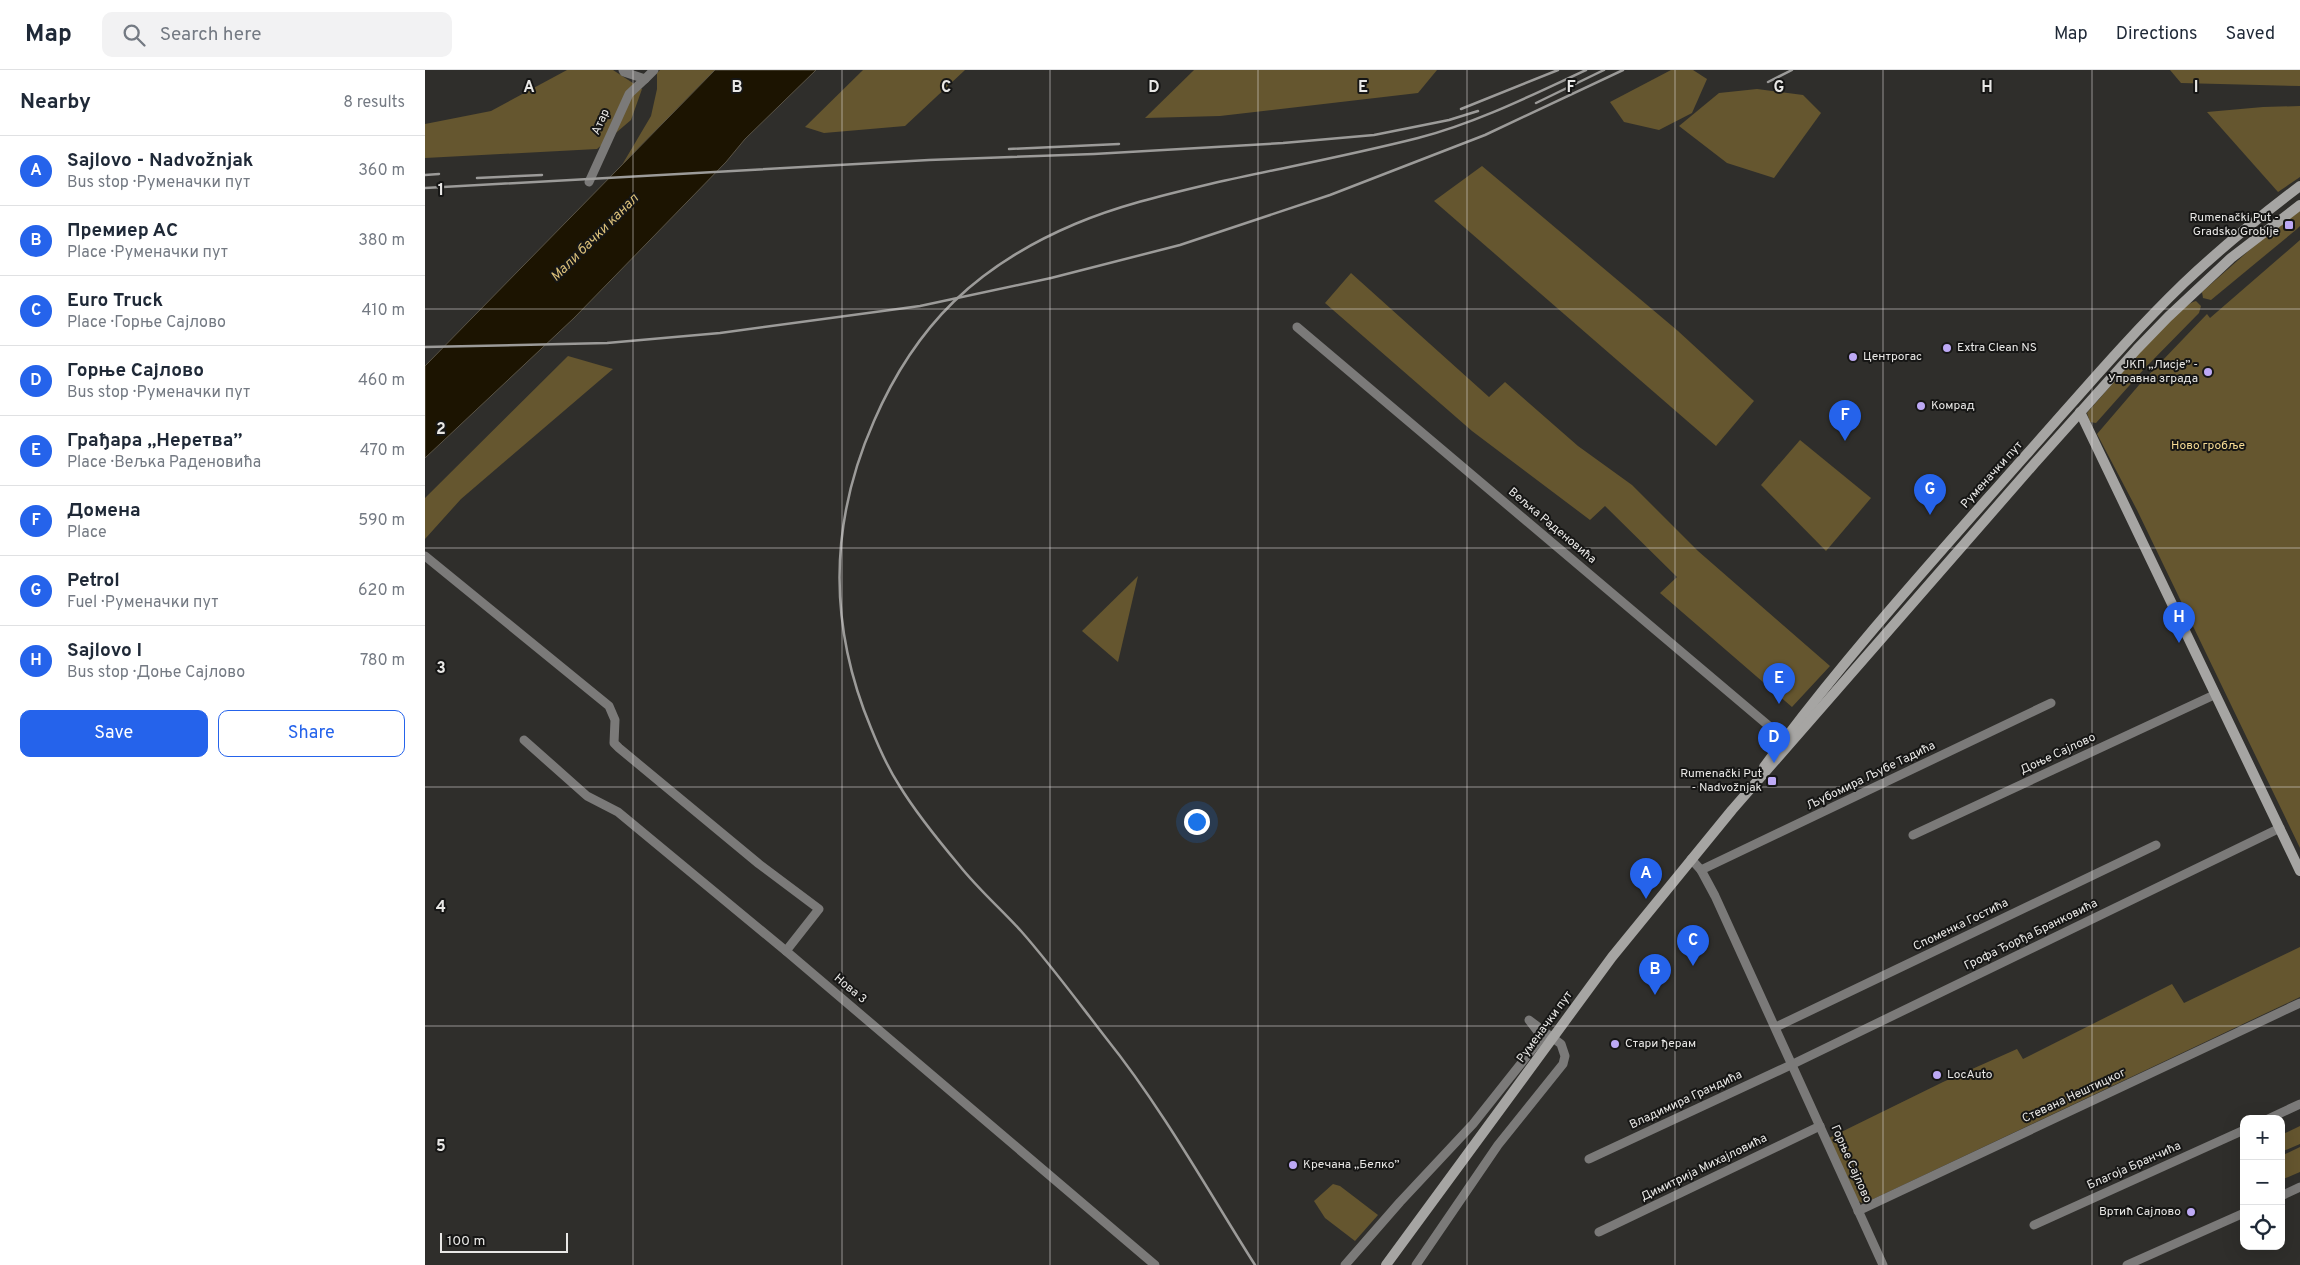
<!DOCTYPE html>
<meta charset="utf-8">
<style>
body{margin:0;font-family:Overpass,sans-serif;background:#f2f2f3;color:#1f2937}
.controls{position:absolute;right:15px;bottom:15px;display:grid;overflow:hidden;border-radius:10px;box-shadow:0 5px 20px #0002}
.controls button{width:45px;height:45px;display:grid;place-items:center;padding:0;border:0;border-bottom:1px solid #e0e1e3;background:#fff;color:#1f2937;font:25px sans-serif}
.scale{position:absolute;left:15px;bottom:12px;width:128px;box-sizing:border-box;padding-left:5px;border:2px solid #e9e8e6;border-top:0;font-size:14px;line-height:18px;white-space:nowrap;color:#e9e8e6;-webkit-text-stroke:4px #161615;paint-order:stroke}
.you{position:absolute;left:771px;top:751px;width:18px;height:18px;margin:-12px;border:4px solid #fff;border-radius:50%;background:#1a73e8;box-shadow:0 0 0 8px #1a73e833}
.badge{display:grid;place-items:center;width:32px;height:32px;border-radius:50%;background:#2563eb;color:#fff;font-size:16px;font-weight:700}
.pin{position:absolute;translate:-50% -41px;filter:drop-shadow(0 1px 2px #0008)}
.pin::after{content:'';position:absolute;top:26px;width:18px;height:15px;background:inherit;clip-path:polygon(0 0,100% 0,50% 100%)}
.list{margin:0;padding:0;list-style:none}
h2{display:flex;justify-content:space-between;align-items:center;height:65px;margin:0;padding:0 20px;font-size:21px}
h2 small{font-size:16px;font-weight:400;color:#747a83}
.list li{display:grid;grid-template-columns:32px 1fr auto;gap:15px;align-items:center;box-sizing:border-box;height:70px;padding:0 20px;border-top:1px solid #e0e1e3}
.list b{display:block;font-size:19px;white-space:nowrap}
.list p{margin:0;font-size:16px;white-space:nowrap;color:#747a83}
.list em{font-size:16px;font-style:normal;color:#747a83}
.actions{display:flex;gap:10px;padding:15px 20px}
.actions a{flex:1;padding:11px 0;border:1px solid #2563eb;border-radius:10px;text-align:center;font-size:18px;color:#2563eb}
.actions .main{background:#2563eb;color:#fff}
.icon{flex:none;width:28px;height:28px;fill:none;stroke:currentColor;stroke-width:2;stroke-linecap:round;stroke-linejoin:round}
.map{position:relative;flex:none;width:1875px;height:1195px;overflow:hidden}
header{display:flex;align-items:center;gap:30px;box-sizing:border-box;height:70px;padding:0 25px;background:#fff;border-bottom:1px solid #e0e1e3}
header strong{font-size:24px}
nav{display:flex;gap:28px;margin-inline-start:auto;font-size:18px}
.search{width:350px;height:45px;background:#f2f2f3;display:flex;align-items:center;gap:12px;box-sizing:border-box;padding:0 18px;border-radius:10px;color:#747a83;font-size:19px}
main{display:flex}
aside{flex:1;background:#fff}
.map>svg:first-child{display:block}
.green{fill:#65562f}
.water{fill:#1c1401;stroke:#5a5446}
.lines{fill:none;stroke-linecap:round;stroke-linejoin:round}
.street{stroke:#7b7a79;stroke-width:9}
.secondary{stroke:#a6a5a3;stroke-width:10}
.rail{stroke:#9c9b99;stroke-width:2.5}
.grid{fill:none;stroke:#e9e8e6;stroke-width:1;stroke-opacity:0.55}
.poi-dot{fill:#bda9f5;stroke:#161615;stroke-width:2}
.labels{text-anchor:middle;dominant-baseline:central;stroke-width:4;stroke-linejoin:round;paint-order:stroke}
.street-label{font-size:12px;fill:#e9e8e6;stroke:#161615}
.poi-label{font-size:12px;fill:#e9e8e6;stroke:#161615;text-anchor:start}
.park-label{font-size:12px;fill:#f6db94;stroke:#161615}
.water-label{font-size:14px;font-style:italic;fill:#dabf79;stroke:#161615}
.grid-label{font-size:16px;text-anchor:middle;font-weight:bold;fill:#e9e8e6;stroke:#161615;stroke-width:4;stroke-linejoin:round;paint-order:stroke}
</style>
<header>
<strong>Map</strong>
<div class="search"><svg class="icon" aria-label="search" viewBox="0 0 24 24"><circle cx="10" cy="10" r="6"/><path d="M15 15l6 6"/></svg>Search here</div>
<nav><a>Map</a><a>Directions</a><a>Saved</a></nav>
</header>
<main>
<aside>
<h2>Nearby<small>8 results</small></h2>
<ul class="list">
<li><span class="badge">A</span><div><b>Sajlovo - Nadvožnjak</b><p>Bus stop · Руменачки пут</p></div><em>360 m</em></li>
<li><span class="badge">B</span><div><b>Премиер АС</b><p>Place · Руменачки пут</p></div><em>380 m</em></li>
<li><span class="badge">C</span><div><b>Euro Truck</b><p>Place · Горње Сајлово</p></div><em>410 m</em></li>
<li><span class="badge">D</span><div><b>Горње Сајлово</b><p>Bus stop · Руменачки пут</p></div><em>460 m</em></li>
<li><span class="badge">E</span><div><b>Грађара „Неретва”</b><p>Place · Вељка Раденовића</p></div><em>470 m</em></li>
<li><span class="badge">F</span><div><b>Домена</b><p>Place</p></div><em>590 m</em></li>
<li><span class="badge">G</span><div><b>Petrol</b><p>Fuel · Руменачки пут</p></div><em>620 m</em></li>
<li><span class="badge">H</span><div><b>Sajlovo I</b><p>Bus stop · Доње Сајлово</p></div><em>780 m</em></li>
</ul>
<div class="actions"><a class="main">Save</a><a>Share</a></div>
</aside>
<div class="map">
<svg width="1875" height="1195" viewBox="0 0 1875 1195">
<rect width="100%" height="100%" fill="#2f2e2b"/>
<g class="green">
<path d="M 142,0 L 188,0 L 217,19 L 206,50 L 172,79 L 0,88 L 0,54 L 66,41 Z"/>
<path d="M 235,0 L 290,0 L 197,95 L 226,46 L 232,19 L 232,3 Z"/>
<path d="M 438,0 L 540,0 L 480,56 L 399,63 L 380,57 Z"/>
<path d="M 769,0 L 1012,0 L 993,23 L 795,46 L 720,48 Z"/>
<path d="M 1246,0 L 1268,0 L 1282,9 L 1267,43 L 1234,60 L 1199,52 L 1185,32 Z"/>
<path d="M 1745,0 L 1875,0 L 1875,16 L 1756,13 Z"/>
<path d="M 1332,19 L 1378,25 L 1396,43 L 1349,108 L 1302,93 L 1254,56 L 1294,23 Z"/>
<path d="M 1875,36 L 1875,107 L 1853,122 L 1782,42 L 1838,37 Z"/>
<path d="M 1057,96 L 1253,261 L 1329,331 L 1291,376 L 1009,131 Z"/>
<path d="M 1875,140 L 1875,156 L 1872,159 L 1786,230 L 1778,228 L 1777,222 L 1837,169 Z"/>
<path d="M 1875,170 L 1875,778 L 1712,440 L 1672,364 L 1714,315 L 1782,244 L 1785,248 Z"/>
<path d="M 926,203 L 1064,327 L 1080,312 L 1153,376 L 1207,415 L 1273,481 L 1405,596 L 1367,637 L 1235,523 L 1252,507 L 1180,436 L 1165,450 L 1047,361 L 900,233 Z"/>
<path d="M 1771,231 L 1776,236 L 1774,243 L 1719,299 L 1671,353 L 1665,352 L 1662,343 C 1679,325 1753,233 1771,231 Z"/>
<path d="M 143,286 L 188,299 L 36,429 L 0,469 L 0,428 Z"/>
<path d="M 1375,370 L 1446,428 L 1401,481 L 1336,415 Z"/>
<path d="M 713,506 L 693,592 L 657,561 Z"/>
<path d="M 1875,877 L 1875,927 L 1442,1132 L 1437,1133 L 1431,1130 L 1404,1068 L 1518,1012 L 1592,979 L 1598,989 L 1747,914 L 1759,933 Z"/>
<path d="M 1875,1056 L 1875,1074 L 1856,1082 L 1856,1065 Z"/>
<path d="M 1875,1077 L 1875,1102 L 1856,1110 L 1856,1086 Z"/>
<path d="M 908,1114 L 915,1116 L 953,1145 L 930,1171 L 900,1148 L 889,1131 Z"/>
</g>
<path class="water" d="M 290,0 L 391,0 L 320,69 L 301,92 L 149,248 L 0,388 L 0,296 Z"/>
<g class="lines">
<g class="street">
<path d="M 198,0 L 199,2 L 220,9 L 229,0"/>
<path d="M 164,112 L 204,24 L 220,9"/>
<path d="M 872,257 L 1364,673"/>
<path d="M 0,486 L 184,636 L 190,650 L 189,673 L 194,678 L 334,794 L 394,839 L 361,881"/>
<path d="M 99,670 L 162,726 L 193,742 L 361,881 L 730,1195"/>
<path d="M 1488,765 L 1789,625"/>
<path d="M 1266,789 L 1276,800 L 1290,826 L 1458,1195"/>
<path d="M 1276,800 L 1626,633"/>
<path d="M 1351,957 L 1731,775"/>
<path d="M 1843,1049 L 1875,1034"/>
<path d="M 1164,1089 L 1368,994 L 1855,758"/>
<path d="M 1856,1126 L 1875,1117"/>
<path d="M 1433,1141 L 1875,933"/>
<path d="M 1609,1155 L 1819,1060"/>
<path d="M 1174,1162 L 1395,1056"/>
<path d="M 920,1195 L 975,1132 L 1048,1054 L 1117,967 L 1104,950 L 1136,974 L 1140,986 L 1138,994 L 1073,1075 L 991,1195"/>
<path d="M 1702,1195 L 1819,1143"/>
</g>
<g class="secondary">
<path d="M 1655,342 L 1875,801"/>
<path d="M 1339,697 C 1419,588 1511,487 1600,386 C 1652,328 1703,267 1759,213 C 1796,178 1834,147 1875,116"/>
<path d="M 961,1195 L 1187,887 L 1307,740 L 1609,394 L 1712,279 L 1743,247 L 1806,188 L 1875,135"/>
</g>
<g class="rail">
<path d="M 1343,12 L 1367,0"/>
<path d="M 1111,33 L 1179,0"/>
<path d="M 1036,39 L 1133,0"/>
<path d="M 584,79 L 694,74"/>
<path d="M 0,105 L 14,104"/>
<path d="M 52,108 L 117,105"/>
<path d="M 0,118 L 504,90 L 669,84 L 858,73 L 949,65 L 1024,50 L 1053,41"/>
<path d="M 0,277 L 182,273 L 295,263 L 495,236 L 626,208 L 755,175 L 905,125 L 1060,65 L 1198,0"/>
<path d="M 830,1195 C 782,1119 737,1038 681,968 C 653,932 626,895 596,861 C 576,839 553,819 534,795 C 513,770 491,743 474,715 C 463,698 454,678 446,658 C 403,555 404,453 449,351 C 491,254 553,195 650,154 C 695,135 743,124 789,113 C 857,98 926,85 993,68 C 1051,53 1107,25 1161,0"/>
</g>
</g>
<path class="grid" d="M 208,0 L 208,1195M 417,0 L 417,1195M 625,0 L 625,1195M 833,0 L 833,1195M 1042,0 L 1042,1195M 1250,0 L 1250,1195M 1458,0 L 1458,1195M 1667,0 L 1667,1195M 0,239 L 1875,239M 0,478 L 1875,478M 0,717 L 1875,717M 0,956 L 1875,956"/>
<g class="poi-dot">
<rect x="1859" y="150" width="10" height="10" rx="2.5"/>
<circle cx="1522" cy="278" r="5"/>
<circle cx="1428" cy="287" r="5"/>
<circle cx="1783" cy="302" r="5"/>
<circle cx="1496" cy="336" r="5"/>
<rect x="1342" y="706" width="10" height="10" rx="2.5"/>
<circle cx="1190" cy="974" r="5"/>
<circle cx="1512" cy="1005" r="5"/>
<circle cx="868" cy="1095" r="5"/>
<circle cx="1766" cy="1142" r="5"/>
</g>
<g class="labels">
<g class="street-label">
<text transform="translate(176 52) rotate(-66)">Атар</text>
<text transform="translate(1567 405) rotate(-48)">Руменачки пут</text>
<text transform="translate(1127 456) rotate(40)">Вељка Раденовића</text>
<text transform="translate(1633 684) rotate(-25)">Доње Сајлово</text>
<text transform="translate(1446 706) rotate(-26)">Љубомира Љубе Тадића</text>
<text transform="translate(1536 855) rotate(-26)">Споменка Гостића</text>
<text transform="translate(1606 865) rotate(-26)">Грофа Ђорђа Бранковића</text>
<text transform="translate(425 919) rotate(40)">Нова 3</text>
<text transform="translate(1120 957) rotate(-54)">Руменачки пут</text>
<text transform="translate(1649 1026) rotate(-25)">Стевана Нештицког</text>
<text transform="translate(1261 1030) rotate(-25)">Владимира Грандића</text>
<text transform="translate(1426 1094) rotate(66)">Горње Сајлово</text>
<text transform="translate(1709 1096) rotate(-24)">Благоја Бранчића</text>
<text transform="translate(1279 1098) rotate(-26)">Димитрија Михајловића</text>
</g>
<g class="poi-label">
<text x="1854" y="148" text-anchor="end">Rumenački Put -<tspan x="1854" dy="14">Gradsko Groblje</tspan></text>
<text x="1532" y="278">Extra Clean NS</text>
<text x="1438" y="287">Центрогас</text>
<text x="1773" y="295" text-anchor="end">ЈКП „Лисје” -<tspan x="1773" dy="14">Управна зграда</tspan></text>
<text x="1506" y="336">Комрад</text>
<text x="1337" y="704" text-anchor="end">Rumenački Put<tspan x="1337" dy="14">- Nadvožnjak</tspan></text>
<text x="1200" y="974">Стари ђерам</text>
<text x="1522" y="1005">LocAuto</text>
<text x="878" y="1095">Кречана „Белко”</text>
<text x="1756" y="1142" text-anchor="end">Вртић Сајлово</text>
</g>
<g class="park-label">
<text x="1783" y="376">Ново гробље</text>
</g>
<g class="water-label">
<text transform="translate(170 168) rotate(-45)">Мали бачки канал</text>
</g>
</g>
<g class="grid-label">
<text x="104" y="22">A</text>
<text x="312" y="22">B</text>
<text x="521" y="22">C</text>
<text x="729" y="22">D</text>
<text x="938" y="22">E</text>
<text x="1146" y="22">F</text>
<text x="1354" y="22">G</text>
<text x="1562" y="22">H</text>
<text x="1771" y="22">I</text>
<text x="16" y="125">1</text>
<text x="16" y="364">2</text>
<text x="16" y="603">3</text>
<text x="16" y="842">4</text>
<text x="16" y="1081">5</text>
</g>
</svg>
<div class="controls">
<button>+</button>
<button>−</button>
<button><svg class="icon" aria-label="locate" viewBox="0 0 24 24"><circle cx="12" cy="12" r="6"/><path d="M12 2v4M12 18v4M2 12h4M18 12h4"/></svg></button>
</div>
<div class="scale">100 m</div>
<div class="you"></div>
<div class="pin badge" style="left:1221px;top:829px">A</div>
<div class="pin badge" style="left:1230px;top:925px">B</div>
<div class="pin badge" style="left:1268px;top:896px">C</div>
<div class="pin badge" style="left:1349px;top:693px">D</div>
<div class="pin badge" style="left:1354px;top:634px">E</div>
<div class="pin badge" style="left:1420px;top:371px">F</div>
<div class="pin badge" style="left:1505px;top:445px">G</div>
<div class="pin badge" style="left:1754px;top:573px">H</div>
</div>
</main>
